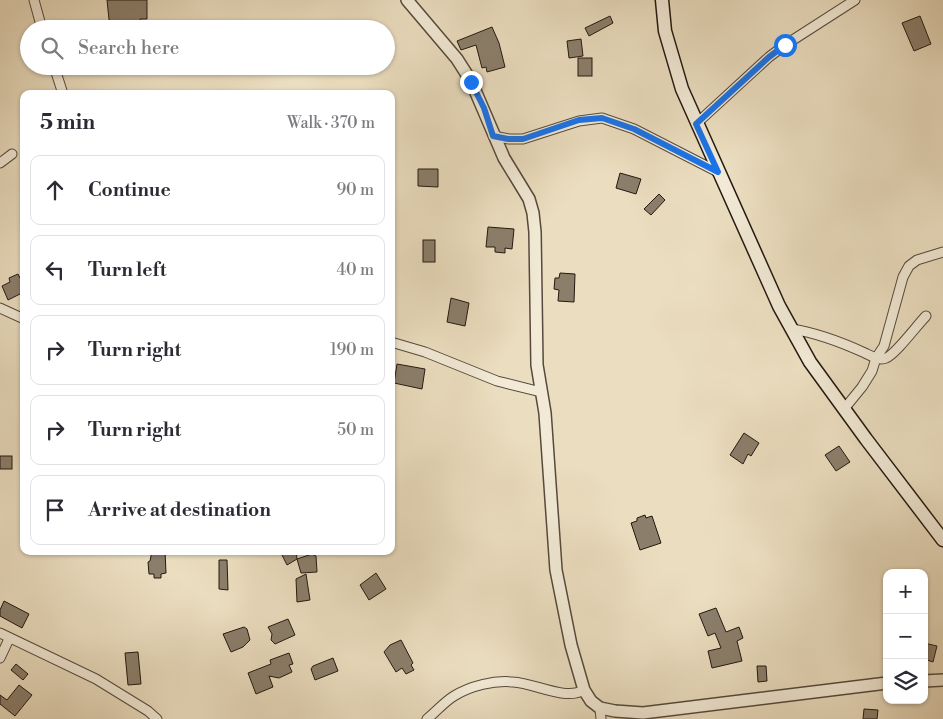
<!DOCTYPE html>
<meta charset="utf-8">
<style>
body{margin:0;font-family:"Libre Bodoni",serif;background:#f7f7f7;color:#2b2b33}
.controls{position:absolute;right:15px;bottom:15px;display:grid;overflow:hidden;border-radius:10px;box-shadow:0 1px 4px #0004}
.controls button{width:45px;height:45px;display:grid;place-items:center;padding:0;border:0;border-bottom:1px solid #e1e1e2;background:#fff;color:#2b2b33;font:25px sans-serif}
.stop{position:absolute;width:15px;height:15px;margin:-11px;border:4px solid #1a73e8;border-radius:50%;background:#fff}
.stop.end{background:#1a73e8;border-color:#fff;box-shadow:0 1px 5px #0008}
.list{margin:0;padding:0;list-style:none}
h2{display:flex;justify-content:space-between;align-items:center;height:65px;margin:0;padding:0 20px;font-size:21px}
h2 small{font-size:16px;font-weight:400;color:#7c7c81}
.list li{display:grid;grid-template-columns:32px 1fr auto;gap:15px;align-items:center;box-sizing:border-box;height:70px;margin:0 10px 10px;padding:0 10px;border:1px solid #e1e1e2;border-radius:10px}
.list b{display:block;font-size:19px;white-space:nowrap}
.list em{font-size:16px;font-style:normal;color:#7c7c81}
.icon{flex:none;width:28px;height:28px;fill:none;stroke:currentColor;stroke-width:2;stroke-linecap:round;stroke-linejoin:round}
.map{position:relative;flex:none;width:943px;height:719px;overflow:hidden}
.search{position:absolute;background:#fff;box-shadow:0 1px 4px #0004;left:20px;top:20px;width:375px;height:55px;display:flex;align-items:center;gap:12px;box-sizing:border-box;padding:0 18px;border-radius:28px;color:#7c7c81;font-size:19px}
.panel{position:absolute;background:#fff;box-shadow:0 1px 4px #0004;left:20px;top:90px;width:375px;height:465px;border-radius:10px}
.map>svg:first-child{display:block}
.building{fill:#8b7f6c;stroke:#231810}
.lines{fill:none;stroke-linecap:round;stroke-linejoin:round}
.minor-casing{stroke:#554a3c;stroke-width:11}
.tertiary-casing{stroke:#554a3c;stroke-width:14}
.secondary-casing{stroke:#231810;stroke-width:15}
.minor{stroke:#f2ead6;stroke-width:9}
.tertiary{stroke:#f2ead6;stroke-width:11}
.secondary{stroke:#f2ead6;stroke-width:12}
.route{stroke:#1a73e8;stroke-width:6}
</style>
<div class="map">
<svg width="943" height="719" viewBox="0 0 943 719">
<rect width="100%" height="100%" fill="#ebdec0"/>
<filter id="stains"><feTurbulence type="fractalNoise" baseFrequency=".004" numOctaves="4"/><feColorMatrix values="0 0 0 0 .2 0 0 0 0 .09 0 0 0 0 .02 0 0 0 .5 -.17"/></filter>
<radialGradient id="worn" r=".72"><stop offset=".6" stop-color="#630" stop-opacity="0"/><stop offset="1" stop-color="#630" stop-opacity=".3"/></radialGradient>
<g class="building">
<path d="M 107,0 L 147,0 L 147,19 L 140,19 L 142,29 L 110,29 Z"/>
<path d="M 610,16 L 613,23 L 589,36 L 585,28 Z"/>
<path d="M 920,16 L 931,44 L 914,51 L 902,23 Z"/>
<path d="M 492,27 L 499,43 L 505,67 L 487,72 L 486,67 L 482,68 L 476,45 L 461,50 L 457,41 Z"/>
<path d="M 581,39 L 583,56 L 569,58 L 567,41 Z"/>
<rect x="578" y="58" width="14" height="18"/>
<path d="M 418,169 L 438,169 L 438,187 L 418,186 Z"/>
<path d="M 620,173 L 641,179 L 636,194 L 616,188 Z"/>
<path d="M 659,194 L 665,200 L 651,215 L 644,209 Z"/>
<path d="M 488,227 L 514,229 L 512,249 L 505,248 L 505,253 L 495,252 L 495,247 L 486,247 Z"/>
<rect x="423" y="240" width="12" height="22"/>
<path d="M 560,273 L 575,274 L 574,302 L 558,301 L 559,290 L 554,289 L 555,278 L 559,278 Z"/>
<path d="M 18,274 L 20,278 L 24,276 L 24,292 L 8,300 L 2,286 L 10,282 L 9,278 Z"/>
<path d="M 451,298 L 469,303 L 465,326 L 447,322 Z"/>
<path d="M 397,364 L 425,369 L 422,389 L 394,383 Z"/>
<path d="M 744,433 L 759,443 L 751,456 L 748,454 L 743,464 L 730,455 Z"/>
<path d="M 839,446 L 850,462 L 836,471 L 825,455 Z"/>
<rect x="0" y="456" width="12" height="13"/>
<path d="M 645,515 L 646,518 L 652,516 L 661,543 L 640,550 L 631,523 L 637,521 L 637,518 Z"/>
<path d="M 152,551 L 165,551 L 166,573 L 161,574 L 161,578 L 154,578 L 154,574 L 149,574 L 148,562 L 150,561 Z"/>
<path d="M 289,551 L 296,551 L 297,559 L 287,565 L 282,555 Z"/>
<path d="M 312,554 L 316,556 L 317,572 L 301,573 L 297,559 Z"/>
<path d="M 219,560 L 227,560 L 228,590 L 219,589 Z"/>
<path d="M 376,573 L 386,589 L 369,600 L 360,585 Z"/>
<path d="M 306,574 L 310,600 L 297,602 L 296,579 Z"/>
<path d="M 4,601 L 29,614 L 22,628 L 0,616 L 0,610 Z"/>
<path d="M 716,608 L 726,632 L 739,627 L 743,638 L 737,641 L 742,661 L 712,668 L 708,651 L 721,648 L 715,633 L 708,636 L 699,614 Z"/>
<path d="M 288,619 L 295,635 L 275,644 L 271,640 L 272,634 L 268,627 Z"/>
<path d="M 244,627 L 247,629 L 250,640 L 243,647 L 231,652 L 223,634 Z"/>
<path d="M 401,640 L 413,663 L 411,665 L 414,670 L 406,674 L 402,668 L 396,672 L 384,652 L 390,645 Z"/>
<path d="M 924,643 L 937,646 L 933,662 L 924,659 Z"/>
<path d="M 138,652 L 141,684 L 128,685 L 125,653 Z"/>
<path d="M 289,653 L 293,664 L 289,665 L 292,672 L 279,678 L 269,676 L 273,687 L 256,694 L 248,673 L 271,664 L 270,660 Z"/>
<path d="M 333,658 L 338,671 L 315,680 L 311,669 L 313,666 Z"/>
<path d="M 16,664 L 28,674 L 23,680 L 11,670 Z"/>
<path d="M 757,666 L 766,666 L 767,681 L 758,682 Z"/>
<path d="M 19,685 L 32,695 L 15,716 L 0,704 L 0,695 L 7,700 Z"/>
<path d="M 864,709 L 878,710 L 877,719 L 863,719 Z"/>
</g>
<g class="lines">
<g class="minor-casing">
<g id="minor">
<path d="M 34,0 L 42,29"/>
<path d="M 54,66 L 63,94"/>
<path d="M 696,124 L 769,57 L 785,45 L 855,0"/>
<path d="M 493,136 L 509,139 L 523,139 L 579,121 L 602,118 L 634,129 L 718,172"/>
<path d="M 0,163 L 12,154"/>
<path d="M 0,308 L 24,319"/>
<path d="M 792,329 C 817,333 841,342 865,353 C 871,356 879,361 886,358 C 895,355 918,324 926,316"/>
<path d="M 391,342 L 425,352 L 497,381 L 541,392"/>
<path d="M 844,409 L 862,387 L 872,371 L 876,358 L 884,346 L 903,277 L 909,266 L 917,260 L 943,252"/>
<path d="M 0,633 L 96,679 L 148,711 L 157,719"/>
<path d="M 0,658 L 9,639"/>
<path d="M 600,708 L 601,719"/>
<path d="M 427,719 C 436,712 444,702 454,696 C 470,686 494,680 513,682 C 535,683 565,701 584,690"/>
</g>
</g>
<g class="tertiary-casing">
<g id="tertiary">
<path d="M 407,0 L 457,59 L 471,81 L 504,158 L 529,199 L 533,213 L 535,232 L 537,365 L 545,413 L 556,570 L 571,645 L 584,690 L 591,701 L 600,708 L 615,711 L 643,713 L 887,683"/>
<path d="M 924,681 L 943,680"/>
</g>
</g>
<g class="secondary-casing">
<path id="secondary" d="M 662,0 L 665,31 L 682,89 L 779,306 L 810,362 L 866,439 L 943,540"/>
</g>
<use href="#minor" class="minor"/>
<use href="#tertiary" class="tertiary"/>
<use href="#secondary" class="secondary"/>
</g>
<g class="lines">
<path class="route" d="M 471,82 L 484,108 L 493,136 L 508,139 L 523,139 L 579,120 L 602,118 L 634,129 L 718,172 L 696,124 L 769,57 L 785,45"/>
</g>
<rect width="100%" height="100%" filter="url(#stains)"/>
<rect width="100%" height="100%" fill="url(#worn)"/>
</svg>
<div class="controls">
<button>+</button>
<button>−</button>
<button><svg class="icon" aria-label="layers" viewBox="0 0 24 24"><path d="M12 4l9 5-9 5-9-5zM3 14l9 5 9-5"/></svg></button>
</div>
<div class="stop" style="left:785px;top:45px"></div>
<div class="stop end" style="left:471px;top:82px"></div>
<div class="search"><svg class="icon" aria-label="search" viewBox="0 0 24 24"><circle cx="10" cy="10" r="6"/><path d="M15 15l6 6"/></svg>Search here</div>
<section class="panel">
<h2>5 min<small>Walk · 370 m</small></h2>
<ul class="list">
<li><svg class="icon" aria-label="ahead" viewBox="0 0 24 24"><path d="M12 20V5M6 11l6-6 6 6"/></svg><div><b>Continue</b></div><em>90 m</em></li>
<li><svg class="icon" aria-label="left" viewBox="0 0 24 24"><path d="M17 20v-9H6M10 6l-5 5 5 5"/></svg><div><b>Turn left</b></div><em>40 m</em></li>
<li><svg class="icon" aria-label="right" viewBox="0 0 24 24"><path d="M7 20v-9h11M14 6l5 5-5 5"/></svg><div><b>Turn right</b></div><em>190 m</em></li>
<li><svg class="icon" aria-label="right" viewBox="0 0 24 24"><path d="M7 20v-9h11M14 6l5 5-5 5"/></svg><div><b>Turn right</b></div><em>50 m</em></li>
<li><svg class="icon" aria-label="arrive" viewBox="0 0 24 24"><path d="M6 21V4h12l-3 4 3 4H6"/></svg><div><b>Arrive at destination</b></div></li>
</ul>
</section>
</div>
